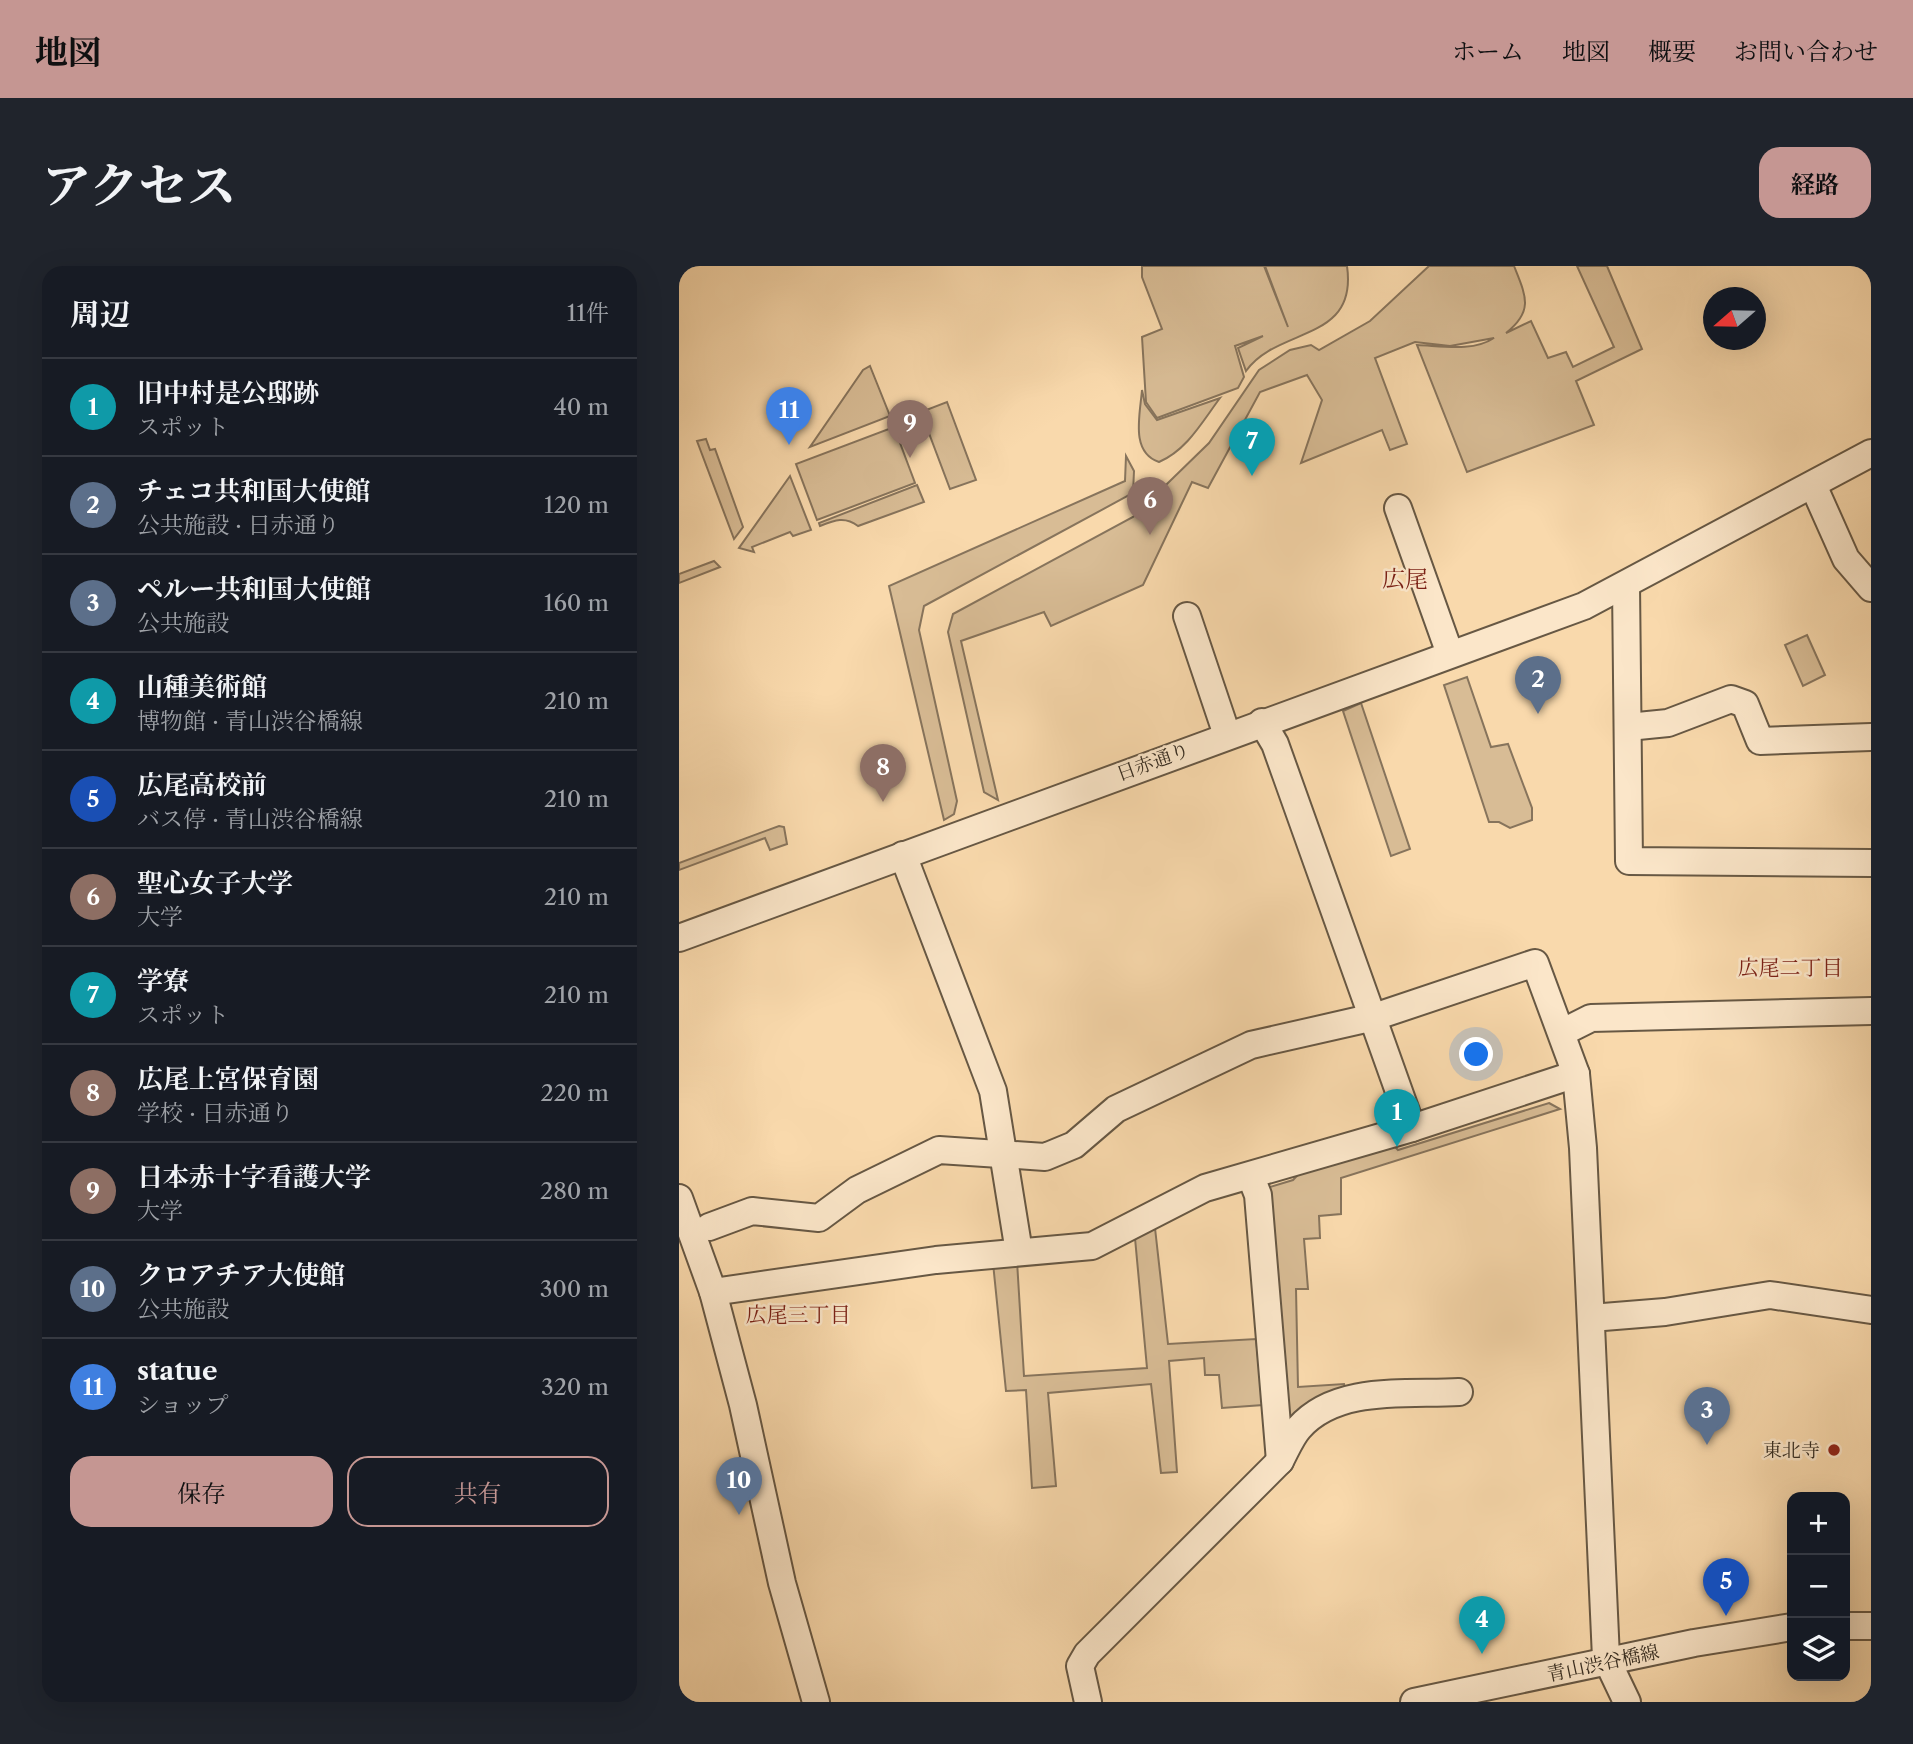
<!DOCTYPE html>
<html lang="ja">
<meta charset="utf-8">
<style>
body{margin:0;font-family:"Libre Caslon Text","Noto Serif JP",serif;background:#20242c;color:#f1f3f6}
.controls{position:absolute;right:21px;bottom:21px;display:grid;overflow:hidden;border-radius:14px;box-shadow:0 7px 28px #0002}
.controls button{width:63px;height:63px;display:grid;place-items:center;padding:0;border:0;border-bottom:2px solid #363941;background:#171b24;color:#f1f3f6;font:35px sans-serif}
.compass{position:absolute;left:1024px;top:21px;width:63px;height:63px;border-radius:50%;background:#171b24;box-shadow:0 7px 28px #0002;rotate:250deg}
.you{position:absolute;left:798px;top:789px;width:24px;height:24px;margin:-18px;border:5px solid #fff;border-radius:50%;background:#1a73e8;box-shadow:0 0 0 10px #1a73e833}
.badge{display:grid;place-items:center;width:46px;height:46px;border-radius:50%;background:#c59692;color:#fff;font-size:23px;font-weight:700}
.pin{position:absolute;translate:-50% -58px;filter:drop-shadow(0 2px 4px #0008)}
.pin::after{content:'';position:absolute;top:37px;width:24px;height:21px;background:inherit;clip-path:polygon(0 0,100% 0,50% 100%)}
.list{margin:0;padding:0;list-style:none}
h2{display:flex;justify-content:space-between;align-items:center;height:91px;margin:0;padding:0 28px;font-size:30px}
h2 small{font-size:23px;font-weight:400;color:#9ea1a6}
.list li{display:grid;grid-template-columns:46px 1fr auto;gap:21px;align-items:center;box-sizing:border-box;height:98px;padding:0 28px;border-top:2px solid #363941}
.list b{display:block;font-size:26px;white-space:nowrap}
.list p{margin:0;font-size:23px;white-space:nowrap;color:#9ea1a6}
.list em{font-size:23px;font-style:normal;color:#9ea1a6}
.actions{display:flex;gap:14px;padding:21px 28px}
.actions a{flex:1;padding:16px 0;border:2px solid #c59692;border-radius:21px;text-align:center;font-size:24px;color:#c59692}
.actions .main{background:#c59692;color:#111}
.icon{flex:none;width:38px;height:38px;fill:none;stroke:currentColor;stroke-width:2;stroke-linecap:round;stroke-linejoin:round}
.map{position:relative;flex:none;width:1192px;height:1436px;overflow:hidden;border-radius:21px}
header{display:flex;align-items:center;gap:42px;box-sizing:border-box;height:98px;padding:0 35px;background:#c59692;color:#111}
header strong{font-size:33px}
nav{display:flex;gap:38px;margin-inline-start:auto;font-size:24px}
.intro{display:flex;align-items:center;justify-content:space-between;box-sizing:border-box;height:168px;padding:0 42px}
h1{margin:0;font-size:49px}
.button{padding:18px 32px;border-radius:21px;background:#c59692;color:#111;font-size:24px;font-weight:700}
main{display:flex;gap:42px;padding:0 42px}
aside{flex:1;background:#171b24;border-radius:21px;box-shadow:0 7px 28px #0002}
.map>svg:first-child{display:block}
.green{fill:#d8bc95;stroke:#87745c;stroke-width:2}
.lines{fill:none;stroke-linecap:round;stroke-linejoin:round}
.minor-casing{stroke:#675844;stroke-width:30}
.minor{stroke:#fbe6c9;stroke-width:26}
.poi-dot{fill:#8f2418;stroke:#fbe6c9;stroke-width:2.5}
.labels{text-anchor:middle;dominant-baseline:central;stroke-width:5;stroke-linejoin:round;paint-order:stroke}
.street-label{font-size:19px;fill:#362d22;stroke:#fbe6c9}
.poi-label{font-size:19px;fill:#362d22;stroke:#fbe6c9;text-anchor:end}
.neighbourhood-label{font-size:21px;fill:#7a1f14;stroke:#fbe6c9}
.quarter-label{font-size:23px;fill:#7a1f14;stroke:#fbe6c9}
</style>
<header>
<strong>地図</strong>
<nav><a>ホーム</a><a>地図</a><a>概要</a><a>お問い合わせ</a></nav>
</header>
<div class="intro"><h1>アクセス</h1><a class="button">経路</a></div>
<main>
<aside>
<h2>周辺<small>11件</small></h2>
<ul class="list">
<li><span class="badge" style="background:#0f9aa8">1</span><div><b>旧中村是公邸跡</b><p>スポット</p></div><em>40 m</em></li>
<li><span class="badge" style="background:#5c6f8a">2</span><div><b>チェコ共和国大使館</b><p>公共施設 · 日赤通り</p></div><em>120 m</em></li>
<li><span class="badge" style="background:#5c6f8a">3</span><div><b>ペルー共和国大使館</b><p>公共施設</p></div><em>160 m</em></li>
<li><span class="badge" style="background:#0f9aa8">4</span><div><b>山種美術館</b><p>博物館 · 青山渋谷橋線</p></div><em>210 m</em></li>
<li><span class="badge" style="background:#1a4fb4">5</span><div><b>広尾高校前</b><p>バス停 · 青山渋谷橋線</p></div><em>210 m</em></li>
<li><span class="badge" style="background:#8d6e63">6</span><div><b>聖心女子大学</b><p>大学</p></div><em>210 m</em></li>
<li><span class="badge" style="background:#0f9aa8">7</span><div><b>学寮</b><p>スポット</p></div><em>210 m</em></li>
<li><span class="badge" style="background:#8d6e63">8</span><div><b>広尾上宮保育園</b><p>学校 · 日赤通り</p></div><em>220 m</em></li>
<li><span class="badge" style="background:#8d6e63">9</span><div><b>日本赤十字看護大学</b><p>大学</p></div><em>280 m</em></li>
<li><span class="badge" style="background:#5c6f8a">10</span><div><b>クロアチア大使館</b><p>公共施設</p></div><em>300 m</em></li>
<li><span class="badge" style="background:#3f7fe0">11</span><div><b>statue</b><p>ショップ</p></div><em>320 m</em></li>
</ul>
<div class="actions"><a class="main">保存</a><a>共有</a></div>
</aside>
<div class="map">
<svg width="1192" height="1436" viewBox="0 0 1192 1436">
<rect width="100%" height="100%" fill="#f9d9ac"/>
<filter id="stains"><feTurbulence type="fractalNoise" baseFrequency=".00286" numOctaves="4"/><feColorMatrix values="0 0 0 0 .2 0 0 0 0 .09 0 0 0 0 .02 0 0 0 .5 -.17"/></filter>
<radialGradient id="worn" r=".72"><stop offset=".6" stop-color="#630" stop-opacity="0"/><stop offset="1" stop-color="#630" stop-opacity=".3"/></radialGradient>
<g class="green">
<path d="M 463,0 L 585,0 L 609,61 L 586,0 L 668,0 C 679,77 599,60 567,105 L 559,82 L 584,70 L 556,80 L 565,111 L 559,122 L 478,152 L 467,136 L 463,71 L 483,63 L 463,11 Z"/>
<path d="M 750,0 L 835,0 C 847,30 855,45 827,67 L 852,55 L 869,92 L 887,86 L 894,101 L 935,81 L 898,0 L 928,0 L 963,83 L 897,115 L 915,159 L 788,206 L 738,79 C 763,80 794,86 815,72 L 771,80 L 736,76 L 696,92 L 728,178 L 711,184 L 703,164 L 622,197 L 643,134 L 628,109 L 581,126 L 529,222 L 513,216 L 464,319 L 372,360 L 365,346 L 282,375 L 319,534 L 305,526 L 269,366 L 274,348 L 454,251 L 530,177 L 580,104 L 611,84 L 632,79 L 640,84 L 691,55 Z"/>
<path d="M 191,100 L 211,150 L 131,181 L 184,104 Z"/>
<path d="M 463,124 L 466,138 L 478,154 L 541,132 C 523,156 508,184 480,196 C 451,186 461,149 463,124 Z"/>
<path d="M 268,136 L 297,214 L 271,223 L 242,146 Z"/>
<path d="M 215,161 L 236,217 L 138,254 L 117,198 Z"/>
<path d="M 27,173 L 31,184 L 36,183 L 64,261 L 55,273 L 18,175 Z"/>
<path d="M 447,190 L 455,205 L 454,227 L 245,340 L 240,364 L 278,535 L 275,548 L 265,554 L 210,320 L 446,215 Z"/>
<path d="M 111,210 L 132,264 L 114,270 L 111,266 L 73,281 L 75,286 L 60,282 Z"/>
<path d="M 238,219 L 245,236 L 179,260 C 166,250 156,254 141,260 L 140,257 Z"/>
<path d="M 35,295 L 41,301 L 0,317 L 0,308 Z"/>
<path d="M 1128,369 L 1146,409 L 1124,420 L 1106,379 Z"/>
<path d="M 788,411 L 812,481 L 829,478 L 853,542 L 853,554 L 831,562 L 820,556 L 810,556 L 765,419 Z"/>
<path d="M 682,437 L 731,583 L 712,590 L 664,445 Z"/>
<path d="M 100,560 L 105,561 L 108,578 L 91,584 L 86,572 L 0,604 L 0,597 Z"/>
<path d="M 870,837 L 881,843 L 662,912 L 662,948 L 640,950 L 641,972 L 625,973 L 629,1023 L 617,1023 L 619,1121 L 665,1118 L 666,1124 L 609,1160 L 588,922 L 614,914 L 630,897 L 707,871 L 719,884 Z"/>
<path d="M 476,962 L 489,1078 L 577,1073 L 584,1139 L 543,1142 L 540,1109 L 526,1109 L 525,1092 L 490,1095 L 498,1206 L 482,1207 L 472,1118 L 369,1127 L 377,1220 L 353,1222 L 347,1124 L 327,1125 L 314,997 L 338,995 L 345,1110 L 468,1102 L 456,972 Z"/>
</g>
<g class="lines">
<g class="minor-casing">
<g id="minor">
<path d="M 1134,219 L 1167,293 L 1192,322"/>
<path d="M 719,242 L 771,388"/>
<path d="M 947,319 L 950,595 L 1192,597"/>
<path d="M 508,350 L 548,469"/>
<path d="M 583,456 L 596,478 L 733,862 L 897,808"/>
<path d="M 949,461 L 989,457 L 1052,433 L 1066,438 L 1081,475 L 1192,471"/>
<path d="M 224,589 L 314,825 L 340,986"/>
<path d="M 0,672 L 905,340 L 1192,187"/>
<path d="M 884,766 L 912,752 L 1192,745"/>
<path d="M 572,911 L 579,929 L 601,1195"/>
<path d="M 0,932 L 34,1026 L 64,1139 L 103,1317 L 137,1436"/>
<path d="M 30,961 L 73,945 L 140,952 L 178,924 L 260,884 L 366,891 L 395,879 L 437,843 L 572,779 L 695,751 L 856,697 L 897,808 L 904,882 L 927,1392 L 948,1436"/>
<path d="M 34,1026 L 257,994 L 413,980 L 526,922 L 733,862"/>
<path d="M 912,1052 L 986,1046 L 1091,1029 L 1192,1044"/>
<path d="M 1166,1360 L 1192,1360"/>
<path d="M 409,1436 L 401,1400 L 408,1388 L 601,1195 C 607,1184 612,1171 620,1162 C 658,1119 728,1129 780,1126"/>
<path d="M 735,1436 L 1015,1377 L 1113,1361"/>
</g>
</g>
<use href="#minor" class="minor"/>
</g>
<circle class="poi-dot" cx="1155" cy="1184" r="7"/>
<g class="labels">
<g class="street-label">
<text transform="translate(474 496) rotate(-20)">日赤通り</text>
<text transform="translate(924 1397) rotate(-12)">青山渋谷橋線</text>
</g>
<g class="poi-label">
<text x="1141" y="1184">東北寺</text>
</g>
<g class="neighbourhood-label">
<text x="1111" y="701">広尾二丁目</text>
<text x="119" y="1048">広尾三丁目</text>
</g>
<g class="quarter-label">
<text x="726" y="313">広尾</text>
</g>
</g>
<rect width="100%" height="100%" filter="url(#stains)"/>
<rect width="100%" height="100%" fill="url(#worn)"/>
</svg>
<div class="controls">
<button>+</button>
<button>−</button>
<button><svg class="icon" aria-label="layers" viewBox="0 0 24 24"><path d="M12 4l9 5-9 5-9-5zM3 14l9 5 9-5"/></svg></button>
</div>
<svg class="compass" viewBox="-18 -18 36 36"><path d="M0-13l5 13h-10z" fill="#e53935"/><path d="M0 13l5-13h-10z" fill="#9ea1a6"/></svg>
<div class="you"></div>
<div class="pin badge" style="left:718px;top:881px;background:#0f9aa8">1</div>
<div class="pin badge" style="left:859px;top:448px;background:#5c6f8a">2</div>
<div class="pin badge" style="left:1028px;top:1179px;background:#5c6f8a">3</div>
<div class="pin badge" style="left:803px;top:1388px;background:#0f9aa8">4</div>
<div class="pin badge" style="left:1047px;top:1350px;background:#1a4fb4">5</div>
<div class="pin badge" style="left:471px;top:269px;background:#8d6e63">6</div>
<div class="pin badge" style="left:573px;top:210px;background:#0f9aa8">7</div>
<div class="pin badge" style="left:204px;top:536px;background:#8d6e63">8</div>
<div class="pin badge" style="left:231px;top:192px;background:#8d6e63">9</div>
<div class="pin badge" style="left:60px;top:1249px;background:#5c6f8a">10</div>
<div class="pin badge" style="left:110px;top:179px;background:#3f7fe0">11</div>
</div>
</main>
